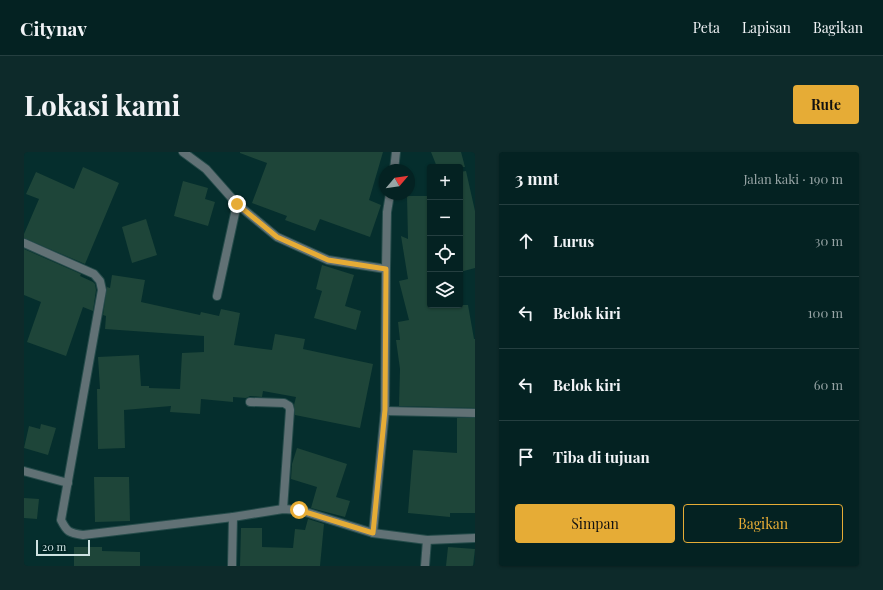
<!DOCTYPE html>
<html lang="id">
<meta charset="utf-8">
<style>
body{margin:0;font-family:"Playfair Display",serif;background:#0d2a2a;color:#f1f3f6}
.controls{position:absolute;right:12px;top:12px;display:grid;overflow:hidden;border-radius:4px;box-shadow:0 1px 3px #0004}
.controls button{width:36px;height:36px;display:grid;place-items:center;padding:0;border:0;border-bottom:1px solid #253f40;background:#042222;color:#f1f3f6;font:20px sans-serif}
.compass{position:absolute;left:355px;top:12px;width:36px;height:36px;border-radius:50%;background:#042222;box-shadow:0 1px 3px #0004;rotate:61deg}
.scale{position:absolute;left:12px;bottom:10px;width:54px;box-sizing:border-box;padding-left:4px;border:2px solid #cee2e1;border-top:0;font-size:11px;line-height:14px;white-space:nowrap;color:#cee2e1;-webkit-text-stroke:3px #002424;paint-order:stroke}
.stop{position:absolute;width:12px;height:12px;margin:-9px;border:3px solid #e6ac36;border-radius:50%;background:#fff}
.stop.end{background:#e6ac36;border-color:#fff;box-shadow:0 1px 4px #0008}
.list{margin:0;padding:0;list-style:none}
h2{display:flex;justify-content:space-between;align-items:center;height:52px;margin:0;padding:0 16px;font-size:17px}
h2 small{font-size:13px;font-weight:400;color:#97a4a5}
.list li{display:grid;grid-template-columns:26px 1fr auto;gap:12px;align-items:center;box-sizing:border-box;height:72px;padding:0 16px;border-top:1px solid #253f40}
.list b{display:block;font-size:15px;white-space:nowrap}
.list em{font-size:13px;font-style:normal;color:#97a4a5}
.actions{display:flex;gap:8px;padding:12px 16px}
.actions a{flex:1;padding:9px 0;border:1px solid #e6ac36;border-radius:4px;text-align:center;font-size:14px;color:#e6ac36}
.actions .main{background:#e6ac36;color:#111}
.icon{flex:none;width:22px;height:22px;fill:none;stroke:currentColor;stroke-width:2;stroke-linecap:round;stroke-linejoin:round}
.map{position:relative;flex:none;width:451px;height:414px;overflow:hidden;border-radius:4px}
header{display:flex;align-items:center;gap:24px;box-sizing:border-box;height:56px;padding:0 20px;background:#042222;border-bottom:1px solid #253f40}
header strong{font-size:19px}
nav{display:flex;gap:22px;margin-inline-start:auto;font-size:14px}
.intro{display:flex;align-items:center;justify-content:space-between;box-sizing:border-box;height:96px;padding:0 24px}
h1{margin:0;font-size:28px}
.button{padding:10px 18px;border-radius:4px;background:#e6ac36;color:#111;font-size:14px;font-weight:700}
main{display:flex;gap:24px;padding:0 24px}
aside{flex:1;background:#042222;border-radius:4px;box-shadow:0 1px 3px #0004}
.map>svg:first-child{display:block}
.building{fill:#1e4539}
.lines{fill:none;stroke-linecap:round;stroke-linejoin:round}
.minor-casing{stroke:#254b4a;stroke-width:10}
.minor{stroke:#617175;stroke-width:8}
.route{stroke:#e6ac36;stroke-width:5}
</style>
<header>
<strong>Citynav</strong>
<nav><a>Peta</a><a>Lapisan</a><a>Bagikan</a></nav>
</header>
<div class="intro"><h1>Lokasi kami</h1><a class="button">Rute</a></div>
<main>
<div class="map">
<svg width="451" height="414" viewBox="0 0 451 414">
<rect width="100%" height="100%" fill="#052e2d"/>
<g class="building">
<path d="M 216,0 L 359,0 L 345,48 L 357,53 L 346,85 L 296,67 L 291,79 L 261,68 L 263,64 L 228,51 L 243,11 L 216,1 Z"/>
<path d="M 407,0 L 437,0 L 441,15 L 413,15 Z"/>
<path d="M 59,15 L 95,31 L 61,112 L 0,86 L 0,82 L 15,47 L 2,42 L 12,20 L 50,37 Z"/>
<path d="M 442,19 L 451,59 L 451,116 L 436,120 L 436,20 Z"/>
<path d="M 159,29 L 184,36 L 181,47 L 191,50 L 184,74 L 150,64 Z"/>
<path d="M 383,44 L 406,44 L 406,153 L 444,153 L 450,187 L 451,187 L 451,256 L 375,254 L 376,217 L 372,188 L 376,188 L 374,170 L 385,168 L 375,129 L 384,127 L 377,84 L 384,87 Z"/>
<path d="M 122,67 L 133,103 L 108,111 L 98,75 Z"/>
<path d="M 0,97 L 57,122 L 56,124 L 69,130 L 71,132 L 72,138 L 69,159 L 59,155 L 42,204 L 3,190 L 17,150 L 0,143 Z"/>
<path d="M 298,113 L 330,123 L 321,154 L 337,159 L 332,178 L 290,166 L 298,139 L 292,137 Z"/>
<path d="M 88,123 L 121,128 L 117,150 L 176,163 L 177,160 L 195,164 L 197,157 L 216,161 L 210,193 L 248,198 L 251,182 L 281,187 L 279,197 L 349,212 L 336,276 L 271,263 L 270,253 L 272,245 L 239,239 L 238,245 L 226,244 L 222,246 L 209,245 L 209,250 L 177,247 L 176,262 L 146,260 L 147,254 L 100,258 L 101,296 L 74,297 L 73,237 L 76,237 L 74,205 L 115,203 L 117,234 L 125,234 L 125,236 L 156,237 L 158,201 L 180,200 L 180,184 L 81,177 L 82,164 L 79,163 L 83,135 L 86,136 Z"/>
<path d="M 433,266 L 451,266 L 451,361 L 426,361 L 426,365 L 384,361 L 389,298 L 433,301 Z"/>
<path d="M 17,272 L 32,276 L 24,303 L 0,296 L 5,274 L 16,277 Z"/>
<path d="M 273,296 L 323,312 L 312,345 L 326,349 L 321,365 L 287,356 L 293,335 L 267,327 L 268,312 Z"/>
<path d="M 70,325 L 105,325 L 106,369 L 71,370 Z"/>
<path d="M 0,346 L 15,347 L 13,367 L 0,366 Z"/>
<path d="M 284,367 L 300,372 L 296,414 L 216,414 L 217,376 L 238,376 L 238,395 L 269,396 L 271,377 L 281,378 Z"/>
<path d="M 50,395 L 78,395 L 78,399 L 116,400 L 116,414 L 50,414 Z"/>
<path d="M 424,395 L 451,397 L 449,414 L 422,414 Z"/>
</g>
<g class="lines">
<g class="minor-casing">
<g id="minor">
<path d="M 159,0 L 182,17 L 213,52 L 253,85 L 304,108 L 362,117"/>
<path d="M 370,18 L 372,0"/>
<path d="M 0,91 L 70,122 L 76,129 L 78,138 L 37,368 C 43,380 45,381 59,383 L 209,365"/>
<path d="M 193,144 L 213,52"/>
<path d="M 226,250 L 260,251 L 265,254 L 266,258 L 259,357"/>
<path d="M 361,259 L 451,261"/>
<path d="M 0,319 L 44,331"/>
<path d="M 349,381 L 361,259 L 362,117 L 363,60 L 366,42"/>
<path d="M 208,414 L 209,365 L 259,357 L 275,358 L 349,381 L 403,388 L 451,386"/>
<path d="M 401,414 L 403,388"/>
</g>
</g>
<use href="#minor" class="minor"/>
</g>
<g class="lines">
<path class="route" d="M 213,52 L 253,85 L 304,108 L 362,117 L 361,258 L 349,381 L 275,358"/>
</g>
</svg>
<div class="controls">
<button>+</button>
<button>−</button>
<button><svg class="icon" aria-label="locate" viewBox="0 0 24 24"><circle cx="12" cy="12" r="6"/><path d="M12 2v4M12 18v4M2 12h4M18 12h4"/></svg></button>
<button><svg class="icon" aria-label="layers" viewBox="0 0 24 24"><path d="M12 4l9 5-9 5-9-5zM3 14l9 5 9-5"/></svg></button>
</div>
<svg class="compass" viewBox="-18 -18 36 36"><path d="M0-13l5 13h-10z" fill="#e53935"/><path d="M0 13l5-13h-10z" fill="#97a4a5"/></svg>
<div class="scale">20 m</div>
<div class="stop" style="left:275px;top:358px"></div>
<div class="stop end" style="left:213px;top:52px"></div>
</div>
<aside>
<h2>3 mnt<small>Jalan kaki · 190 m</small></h2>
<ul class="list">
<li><svg class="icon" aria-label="ahead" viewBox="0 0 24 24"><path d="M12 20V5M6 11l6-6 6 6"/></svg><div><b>Lurus</b></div><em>30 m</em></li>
<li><svg class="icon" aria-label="left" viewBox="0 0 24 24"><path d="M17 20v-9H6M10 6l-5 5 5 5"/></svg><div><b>Belok kiri</b></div><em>100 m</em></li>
<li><svg class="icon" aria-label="left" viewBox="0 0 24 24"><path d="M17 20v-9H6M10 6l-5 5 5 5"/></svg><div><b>Belok kiri</b></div><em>60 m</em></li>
<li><svg class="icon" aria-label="arrive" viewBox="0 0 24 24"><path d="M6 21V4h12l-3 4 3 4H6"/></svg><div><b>Tiba di tujuan</b></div></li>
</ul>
<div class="actions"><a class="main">Simpan</a><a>Bagikan</a></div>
</aside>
</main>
